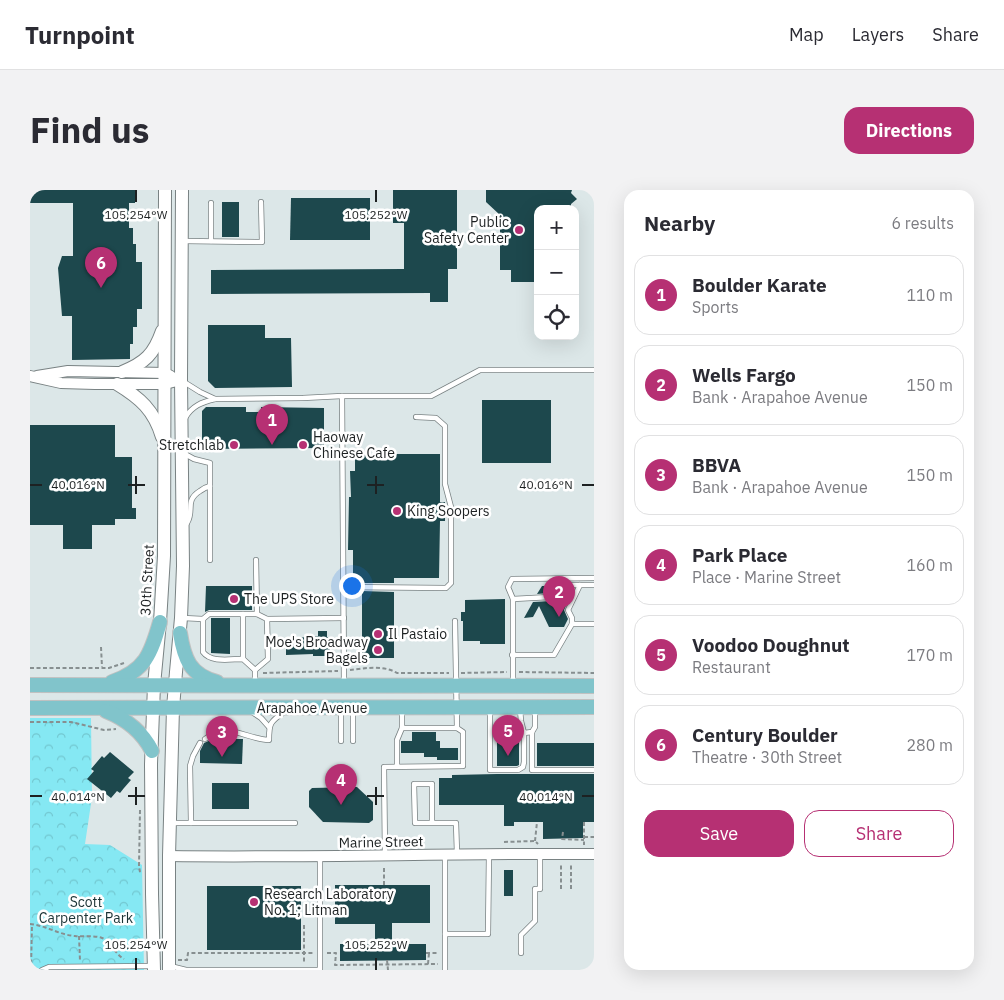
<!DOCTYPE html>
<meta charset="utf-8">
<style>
body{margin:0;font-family:"IBM Plex Sans",sans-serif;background:#f2f2f3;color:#2b2b33}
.controls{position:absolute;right:15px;top:15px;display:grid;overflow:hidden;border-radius:10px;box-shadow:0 5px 20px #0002}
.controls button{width:45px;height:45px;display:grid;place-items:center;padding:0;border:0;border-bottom:1px solid #e1e1e2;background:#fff;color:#2b2b33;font:25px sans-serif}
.you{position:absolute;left:321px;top:395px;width:18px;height:18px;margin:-12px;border:4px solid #fff;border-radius:50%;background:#1a73e8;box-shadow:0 0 0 8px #1a73e833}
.badge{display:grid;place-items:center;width:32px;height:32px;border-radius:50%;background:#b63073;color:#fff;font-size:16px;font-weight:700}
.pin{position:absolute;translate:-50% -41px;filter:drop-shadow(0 1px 2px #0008)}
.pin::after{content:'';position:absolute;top:26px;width:18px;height:15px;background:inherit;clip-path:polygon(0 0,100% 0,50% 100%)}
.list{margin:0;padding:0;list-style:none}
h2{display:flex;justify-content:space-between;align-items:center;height:65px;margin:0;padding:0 20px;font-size:21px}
h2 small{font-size:16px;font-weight:400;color:#7c7c81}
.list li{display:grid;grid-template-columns:32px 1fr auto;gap:15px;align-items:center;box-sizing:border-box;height:80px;margin:0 10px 10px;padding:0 10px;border:1px solid #e1e1e2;border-radius:15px}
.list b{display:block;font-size:19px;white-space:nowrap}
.list p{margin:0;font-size:16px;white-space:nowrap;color:#7c7c81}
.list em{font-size:16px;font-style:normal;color:#7c7c81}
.actions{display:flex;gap:10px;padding:15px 20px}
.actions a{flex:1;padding:11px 0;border:1px solid #b63073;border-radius:15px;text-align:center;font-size:18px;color:#b63073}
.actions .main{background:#b63073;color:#fff}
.icon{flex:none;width:28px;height:28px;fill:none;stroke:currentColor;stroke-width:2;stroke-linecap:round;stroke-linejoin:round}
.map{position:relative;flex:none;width:564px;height:780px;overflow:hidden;border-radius:15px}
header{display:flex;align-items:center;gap:30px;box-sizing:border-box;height:70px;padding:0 25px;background:#fff;border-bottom:1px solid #e1e1e2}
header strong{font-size:24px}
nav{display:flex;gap:28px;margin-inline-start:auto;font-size:18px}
.intro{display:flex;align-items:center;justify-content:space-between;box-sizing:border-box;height:120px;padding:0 30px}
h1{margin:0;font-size:35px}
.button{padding:12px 22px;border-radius:15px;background:#b63073;color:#fff;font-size:18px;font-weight:700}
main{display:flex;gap:30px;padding:0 30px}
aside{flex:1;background:#fff;border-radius:15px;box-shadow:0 5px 20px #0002}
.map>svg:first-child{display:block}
.park{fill:url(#park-crowns)}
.building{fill:#1d484d}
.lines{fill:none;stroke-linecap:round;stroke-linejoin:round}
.service-casing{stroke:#798283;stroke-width:6}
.tertiary-casing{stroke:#798283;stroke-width:12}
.secondary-casing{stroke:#798283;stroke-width:14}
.primary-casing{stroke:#c0c1c1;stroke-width:16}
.path{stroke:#878f90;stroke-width:2;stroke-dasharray:4 2.5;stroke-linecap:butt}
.service{stroke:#fff;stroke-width:4.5}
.tertiary{stroke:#fff;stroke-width:10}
.secondary{stroke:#fff;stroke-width:12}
.primary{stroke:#81c4cb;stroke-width:14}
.ticks{fill:none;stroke:#1d2122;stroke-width:2}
.poi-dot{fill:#b63073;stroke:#fff;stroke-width:2}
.labels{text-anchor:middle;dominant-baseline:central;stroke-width:5;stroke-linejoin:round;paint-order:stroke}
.poi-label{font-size:14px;fill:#1d2122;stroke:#fff;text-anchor:start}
.street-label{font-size:14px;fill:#1d2122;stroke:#fff}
.park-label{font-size:14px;fill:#1b3335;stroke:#fff}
.ticks-label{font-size:12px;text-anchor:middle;fill:#1d2122;stroke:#fff;stroke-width:5;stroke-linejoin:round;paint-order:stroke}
</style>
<header>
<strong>Turnpoint</strong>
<nav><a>Map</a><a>Layers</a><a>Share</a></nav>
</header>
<div class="intro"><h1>Find us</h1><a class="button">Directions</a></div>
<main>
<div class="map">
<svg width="564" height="780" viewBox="0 0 564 780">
<defs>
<pattern id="park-crowns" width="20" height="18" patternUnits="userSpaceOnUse" patternTransform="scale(1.25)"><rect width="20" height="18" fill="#85e8f3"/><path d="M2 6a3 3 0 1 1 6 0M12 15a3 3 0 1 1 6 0" fill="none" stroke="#72c7d0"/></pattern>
</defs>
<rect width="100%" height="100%" fill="#dce7e8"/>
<path class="park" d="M 0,528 L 61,528 L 62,607 L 55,654 L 80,655 L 112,675 L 114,780 L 0,780 Z"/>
<g class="building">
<path d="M 0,0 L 105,0 L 105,13 L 99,13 L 99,38 L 103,38 L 103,54 L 106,54 L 106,72 L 112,72 L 112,119 L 107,119 L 107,137 L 103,137 L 103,154 L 100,154 L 100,169 L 42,170 L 42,126 L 32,126 L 28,78 L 32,66 L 43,66 L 43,13 L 0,13 Z"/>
<path d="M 363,0 L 427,0 L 427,79 L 418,79 L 418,112 L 400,112 L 400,103 L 181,104 L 181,80 L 374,79 L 374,33 L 363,33 Z"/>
<path d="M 456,0 L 542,0 L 541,3 L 547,9 L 541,14 L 541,19 L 508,19 L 508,92 L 481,92 L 481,80 L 470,80 L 470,25 L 456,12 Z"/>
<path d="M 261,8 L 340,8 L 340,50 L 260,50 Z"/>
<rect x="192" y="12" width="17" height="35"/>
<path d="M 178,135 L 235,135 L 235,148 L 261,148 L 262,197 L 185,198 L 178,191 Z"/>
<rect x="452" y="210" width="69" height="63"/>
<path d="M 176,217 L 216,217 L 216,222 L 231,222 L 231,217 L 294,218 L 294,258 L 172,259 L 172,221 Z"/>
<path d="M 0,235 L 85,235 L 85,267 L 102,267 L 102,318 L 106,318 L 106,329 L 85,329 L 85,335 L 62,335 L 62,359 L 33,359 L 33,335 L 0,335 Z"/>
<path d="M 325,264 L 410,264 L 410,312 L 415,312 L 415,331 L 410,331 L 409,388 L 364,388 L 364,393 L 332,393 L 332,388 L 323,388 L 323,360 L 318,360 L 319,307 L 321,307 L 320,281 L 325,281 Z"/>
<path d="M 176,396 L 222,396 L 222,420 L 179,420 L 175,422 Z"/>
<path d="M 512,396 L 518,396 L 520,399 L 518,403 L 507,404 Z"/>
<path d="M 332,401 L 364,402 L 364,468 L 332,468 Z"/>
<path d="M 526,405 L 537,405 L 539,408 L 534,420 L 538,429 L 534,437 L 519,437 L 509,416 L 503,427 L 494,428 L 503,412 L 522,411 Z"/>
<path d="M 475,409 L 475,454 L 450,454 L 450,451 L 433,451 L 433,431 L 431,431 L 431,422 L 435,422 L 435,410 Z"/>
<path d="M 181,428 L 200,428 L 200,464 L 181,463 Z"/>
<path d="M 288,441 L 297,441 L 297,447 L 300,447 L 300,466 L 283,466 L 283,464 L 256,465 L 256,448 L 283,447 L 283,446 L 288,446 Z"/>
<path d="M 382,542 L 406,542 L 406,551 L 410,551 L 410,558 L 428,558 L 428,570 L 407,570 L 407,567 L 394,567 L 394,563 L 371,563 L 371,551 L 382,551 Z"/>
<path d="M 183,549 L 213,549 L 212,574 L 170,573 L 170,561 L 174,553 Z"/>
<path d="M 467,549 L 489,549 L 489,575 L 487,576 L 467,576 Z"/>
<rect x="507" y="553" width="57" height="23"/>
<path d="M 80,562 L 104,582 L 98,588 L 101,590 L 94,598 L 90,603 L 87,601 L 81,608 L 57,589 L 64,581 L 61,579 L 72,566 L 74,568 Z"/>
<path d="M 467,584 L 564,584 L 564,632 L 553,632 L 553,648 L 513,649 L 513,632 L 484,632 L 484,636 L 474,636 L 474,615 L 409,615 L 409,588 L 422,588 L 422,585 Z"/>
<rect x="182" y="593" width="37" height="26"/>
<path d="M 327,597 L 343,612 L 343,630 L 339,633 L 293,632 L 279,617 L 279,601 L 282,598 Z"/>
<rect x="474" y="680" width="9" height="26"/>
<path d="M 305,695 L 400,695 L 400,733 L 362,733 L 362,754 L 396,754 L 396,770 L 310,771 L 310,754 L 345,754 L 345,734 L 305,734 Z"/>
<rect x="177" y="696" width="94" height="64"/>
</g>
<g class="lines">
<g class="service-casing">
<g id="service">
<path d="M 181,13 L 181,51"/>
<path d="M 153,51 L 232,52 L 231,12"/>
<path d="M 154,192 L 170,202 L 185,209 L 273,208 L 312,206 L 401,206 L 450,180 L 564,180"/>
<path d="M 312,206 L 314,494"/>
<path d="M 155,228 C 162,216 172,212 185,209"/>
<path d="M 153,263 L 164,269 L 180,273 L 180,370"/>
<path d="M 157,333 C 165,320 154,311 170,301 C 174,298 176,297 180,296"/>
<path d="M 226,370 L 227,424 L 237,429"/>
<path d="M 314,397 L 416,398 L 421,393 L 421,317 L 415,294 L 415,236 L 406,228 L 386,227"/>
<path d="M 483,409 L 520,407 L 527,395 L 564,395"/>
<path d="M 213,424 L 227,424"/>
<path d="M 153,428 L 173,429 L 179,424 L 213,424 L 213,469"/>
<path d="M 173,429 L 173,462 C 181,473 200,469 213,469 L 225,480 L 225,493"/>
<path d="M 425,431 L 427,538"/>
<path d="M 542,434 L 542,428 L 538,420 L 550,395"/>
<path d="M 482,465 L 524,465 L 542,434 L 564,434"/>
<path d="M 225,480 L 238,469 L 237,429 L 314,428"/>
<path d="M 483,494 L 483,409 L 478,397 L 482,389 L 564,388"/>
<path d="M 311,519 L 311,551"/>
<path d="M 460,519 L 460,580 L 488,580 L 493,577 L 494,572 L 494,543"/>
<path d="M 490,519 L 491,531 L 494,543 L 502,542 L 505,537 L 505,519"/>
<path d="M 372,520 L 372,538"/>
<path d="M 222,522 L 231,528 L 239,537"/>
<path d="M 502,542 L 502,580 L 564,580"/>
<path d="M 175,549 C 198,531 215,549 239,550 C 239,533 240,532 254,522"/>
<path d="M 323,551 L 323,519"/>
<path d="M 142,633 L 265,633"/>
<path d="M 161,633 L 160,576 L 163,566 L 170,553"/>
<path d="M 402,633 L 402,594 L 384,594 L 385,633 L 426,633 L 427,663"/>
<path d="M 355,664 L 354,577 L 433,576 L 433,542 L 427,538 L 372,538 L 367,550 L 367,577"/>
<path d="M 415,665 L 415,780"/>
<path d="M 415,744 L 458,744 L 459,664"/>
<path d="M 491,763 L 491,745 L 505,731 L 505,699 L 510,699 L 510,665"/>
<path d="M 140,776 L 156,780 L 290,780 L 290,667"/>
<path d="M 12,780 L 19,777 L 122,776"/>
</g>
</g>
<g class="tertiary-casing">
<g id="tertiary">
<path d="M 0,186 L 31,193 L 65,194 L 135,194 L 151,190"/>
<path d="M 7,186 L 38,181 L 135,183 L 141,186"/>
<path d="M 139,666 C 281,668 422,663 564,664"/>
</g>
</g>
<g class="secondary-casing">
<g id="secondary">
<path d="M 92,182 C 115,173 124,164 132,141"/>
<path d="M 87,194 C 110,208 124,220 132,247"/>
<path d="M 124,780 L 122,704 L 121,574 L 124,495 L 130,432 L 134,366 L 135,0"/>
<path d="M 139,780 L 139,666 L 143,518 L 146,482 L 151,428 L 153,376 L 151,190 L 152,0"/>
</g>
</g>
<g class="primary-casing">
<g id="primary">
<path d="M 150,443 C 154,469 160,485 187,492"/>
<path d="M 82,492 C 115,481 121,464 130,432"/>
<path d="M 0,495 L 564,496"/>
<path d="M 0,518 L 564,517"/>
<path d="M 76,521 C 96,529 112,541 122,561"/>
</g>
</g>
<g class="path">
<path d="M 71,457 L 72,477"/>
<path d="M 0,478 L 79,478 L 94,473"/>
<path d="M 320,480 C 335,478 354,475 367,483 L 419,483"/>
<path d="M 489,482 L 564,483"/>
<path d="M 233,483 L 308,481"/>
<path d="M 431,483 L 477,482"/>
<path d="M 0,532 L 41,532 L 74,540 L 86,539"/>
<path d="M 110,620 L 109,676 L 110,682"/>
<path d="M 554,632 L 554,655"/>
<path d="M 533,642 L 532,649 L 554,650"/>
<path d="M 554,647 L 564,647"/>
<path d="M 505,651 L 507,632"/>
<path d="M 474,652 L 505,651 L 508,654"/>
<path d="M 354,678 L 354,695"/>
<path d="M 531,699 L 531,675"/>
<path d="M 541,699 L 541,675"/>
<path d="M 0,734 C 15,735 29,745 45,746 C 53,747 64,745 72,748 C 81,752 85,764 94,769"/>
<path d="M 274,735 L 274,773"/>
<path d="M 49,746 L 50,771"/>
<path d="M 297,763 L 306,763 L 305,775 L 408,774"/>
<path d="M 396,763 L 409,763"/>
<path d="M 148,770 L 157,770 L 158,763 L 283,763"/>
<path d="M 357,770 L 358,780"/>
<path d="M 398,774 L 399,763"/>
<path d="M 1,780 L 2,734"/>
</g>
<use href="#service" class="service"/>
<use href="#tertiary" class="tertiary"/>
<use href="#secondary" class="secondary"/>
<use href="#primary" class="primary"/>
</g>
<path class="ticks" d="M 106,0 L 106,12M 346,0 L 346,12M 106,286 L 106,304M 346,286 L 346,304M 0,295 L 12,295M 98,295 L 115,295M 337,295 L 354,295M 552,295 L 564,295M 106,597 L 106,615M 346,597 L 346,615M 0,606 L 12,606M 98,606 L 115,606M 337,606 L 354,606M 552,606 L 564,606M 106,768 L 106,780M 346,768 L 346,780"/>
<g class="poi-dot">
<circle cx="489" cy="40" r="5"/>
<circle cx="204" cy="255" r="5"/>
<circle cx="273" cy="255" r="5"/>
<circle cx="367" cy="321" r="5"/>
<circle cx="204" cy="409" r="5"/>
<circle cx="348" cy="444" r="5"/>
<circle cx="348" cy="460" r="5"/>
<circle cx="224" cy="712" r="5"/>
</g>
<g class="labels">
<g class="poi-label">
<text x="479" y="32" text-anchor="end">Public<tspan x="479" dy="16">Safety Center</tspan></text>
<text x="283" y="247">Haoway<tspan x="283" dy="16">Chinese Cafe</tspan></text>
<text x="194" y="255" text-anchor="end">Stretchlab</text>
<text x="377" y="321">King Soopers</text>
<text x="214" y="409">The UPS Store</text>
<text x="358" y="444">Il Pastaio</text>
<text x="338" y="452" text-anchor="end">Moe's Broadway<tspan x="338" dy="16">Bagels</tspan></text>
<text x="234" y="704">Research Laboratory<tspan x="234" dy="16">No. 1; Litman</tspan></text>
</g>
<g class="street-label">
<text transform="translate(117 390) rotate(-87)">30th Street</text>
<text x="282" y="518">Arapahoe Avenue</text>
<text transform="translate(351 652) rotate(-1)">Marine Street</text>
</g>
<g class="park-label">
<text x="56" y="712">Scott<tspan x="56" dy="16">Carpenter Park</tspan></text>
</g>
</g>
<g class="ticks-label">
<text x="106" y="29">105.254°W</text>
<text x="346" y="29">105.252°W</text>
<text x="48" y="299">40.016°N</text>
<text x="516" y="299">40.016°N</text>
<text x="48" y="611">40.014°N</text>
<text x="516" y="611">40.014°N</text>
<text x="106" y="759">105.254°W</text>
<text x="346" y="759">105.252°W</text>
</g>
</svg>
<div class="controls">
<button>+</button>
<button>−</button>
<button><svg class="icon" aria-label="locate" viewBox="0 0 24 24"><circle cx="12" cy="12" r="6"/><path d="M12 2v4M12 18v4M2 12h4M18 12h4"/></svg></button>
</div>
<div class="you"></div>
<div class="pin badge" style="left:242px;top:255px">1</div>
<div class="pin badge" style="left:529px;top:427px">2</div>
<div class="pin badge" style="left:192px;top:567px">3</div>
<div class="pin badge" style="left:311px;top:615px">4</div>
<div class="pin badge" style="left:478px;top:566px">5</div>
<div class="pin badge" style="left:71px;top:98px">6</div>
</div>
<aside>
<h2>Nearby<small>6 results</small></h2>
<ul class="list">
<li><span class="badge">1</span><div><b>Boulder Karate</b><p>Sports</p></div><em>110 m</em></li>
<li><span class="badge">2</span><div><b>Wells Fargo</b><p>Bank · Arapahoe Avenue</p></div><em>150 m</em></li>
<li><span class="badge">3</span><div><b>BBVA</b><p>Bank · Arapahoe Avenue</p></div><em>150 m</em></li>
<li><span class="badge">4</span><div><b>Park Place</b><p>Place · Marine Street</p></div><em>160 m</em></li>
<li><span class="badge">5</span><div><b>Voodoo Doughnut</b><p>Restaurant</p></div><em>170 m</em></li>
<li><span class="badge">6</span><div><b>Century Boulder</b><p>Theatre · 30th Street</p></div><em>280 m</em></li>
</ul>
<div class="actions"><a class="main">Save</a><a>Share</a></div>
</aside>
</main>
